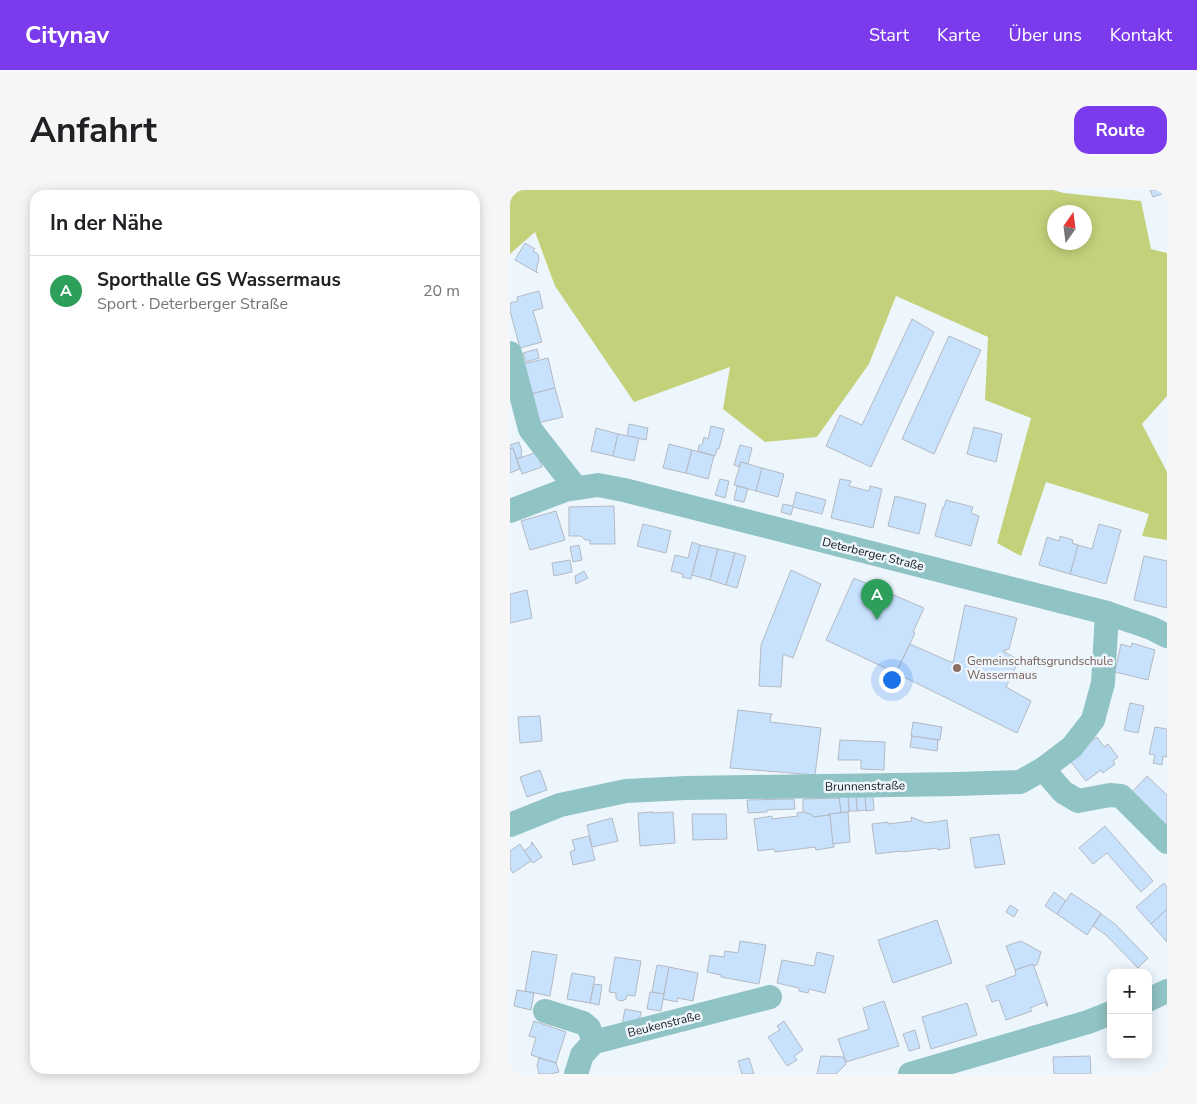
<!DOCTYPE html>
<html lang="de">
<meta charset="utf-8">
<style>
body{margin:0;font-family:"Nunito Sans",sans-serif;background:#f6f6f6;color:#202124}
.controls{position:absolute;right:15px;bottom:15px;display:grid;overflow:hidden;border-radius:10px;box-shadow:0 2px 12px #0003}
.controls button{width:45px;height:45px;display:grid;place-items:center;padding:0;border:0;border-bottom:1px solid #e0e0e0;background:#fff;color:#202124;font:25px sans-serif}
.compass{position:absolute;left:537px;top:15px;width:45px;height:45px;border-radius:50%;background:#fff;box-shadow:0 2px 12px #0003;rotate:14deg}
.you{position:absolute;left:381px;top:489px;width:18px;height:18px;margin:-12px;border:4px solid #fff;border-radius:50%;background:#1a73e8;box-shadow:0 0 0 8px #1a73e833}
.badge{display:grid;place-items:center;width:32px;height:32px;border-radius:50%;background:#7c3aed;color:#fff;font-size:16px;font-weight:700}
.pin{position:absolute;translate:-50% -41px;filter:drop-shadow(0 1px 2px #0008)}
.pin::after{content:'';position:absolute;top:26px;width:18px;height:15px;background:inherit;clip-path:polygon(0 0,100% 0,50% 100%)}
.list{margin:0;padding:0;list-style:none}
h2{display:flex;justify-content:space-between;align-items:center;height:65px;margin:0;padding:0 20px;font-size:21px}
h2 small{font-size:16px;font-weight:400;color:#757577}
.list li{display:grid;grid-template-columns:32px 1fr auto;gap:15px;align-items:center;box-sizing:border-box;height:70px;padding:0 20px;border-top:1px solid #e0e0e0}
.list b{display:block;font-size:19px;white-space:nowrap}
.list p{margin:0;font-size:16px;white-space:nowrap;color:#757577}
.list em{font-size:16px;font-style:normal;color:#757577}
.map{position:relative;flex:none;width:657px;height:884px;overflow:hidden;border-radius:15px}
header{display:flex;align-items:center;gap:30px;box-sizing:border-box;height:70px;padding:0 25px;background:#7c3aed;color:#fff}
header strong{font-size:24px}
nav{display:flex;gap:28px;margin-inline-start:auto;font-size:18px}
.intro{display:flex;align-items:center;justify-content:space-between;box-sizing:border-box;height:120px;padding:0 30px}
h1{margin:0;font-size:35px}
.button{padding:12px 22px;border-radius:15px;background:#7c3aed;color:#fff;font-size:18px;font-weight:700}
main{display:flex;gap:30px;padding:0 30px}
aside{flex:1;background:#fff;border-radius:15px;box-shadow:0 2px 12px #0003}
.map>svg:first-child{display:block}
.green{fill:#c3d17a;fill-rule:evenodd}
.building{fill:#c8e2fe;stroke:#b3b9c1}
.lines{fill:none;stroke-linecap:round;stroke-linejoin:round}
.minor{stroke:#90c3c3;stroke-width:24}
.education-dot{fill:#8d6e63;stroke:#eef6fd;stroke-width:2}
.labels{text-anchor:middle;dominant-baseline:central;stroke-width:5;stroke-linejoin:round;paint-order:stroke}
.street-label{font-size:12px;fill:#181b1d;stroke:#eef6fd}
.education-label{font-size:12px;fill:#785e54;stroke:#eef6fd;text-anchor:start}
</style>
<header>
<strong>Citynav</strong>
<nav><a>Start</a><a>Karte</a><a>Über uns</a><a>Kontakt</a></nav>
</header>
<div class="intro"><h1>Anfahrt</h1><a class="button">Route</a></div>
<main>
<aside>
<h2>In der Nähe<small></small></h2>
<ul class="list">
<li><span class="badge" style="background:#2e9e5b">A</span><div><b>Sporthalle GS Wassermaus</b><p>Sport · Deterberger Straße</p></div><em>20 m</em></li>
</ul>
</aside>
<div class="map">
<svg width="657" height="884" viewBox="0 0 657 884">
<rect width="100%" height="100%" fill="#eef6fd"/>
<path class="green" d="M 0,0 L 543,0 L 554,3 L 631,11 L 641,59 L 657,63 L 657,206 L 632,234 L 657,282 L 657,350 L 632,346 L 639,324 L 536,292 L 511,366 L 487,353 L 521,228 L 475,210 L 478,147 L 386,106 L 359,174 L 307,247 L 255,252 L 213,219 L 220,177 L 124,212 L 45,96 L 25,42 L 0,64 ZM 544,22 L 574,22 L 574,52 L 544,52 Z"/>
<g class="building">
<path d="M 640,0 L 657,0 L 657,2 L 643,7 Z"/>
<path d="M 15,53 L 25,59 L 23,61 L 28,64 L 29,69 L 26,81 L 28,83 L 5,70 Z"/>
<path d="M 29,101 L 33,118 L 23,121 L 32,152 L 10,158 L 0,121 L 0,113 L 8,111 L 7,107 Z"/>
<path d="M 402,129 L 424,142 L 361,277 L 316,256 L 330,225 L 352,235 Z"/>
<path d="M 439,146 L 471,160 L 424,264 L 392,249 Z"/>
<path d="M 27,159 L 29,168 L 16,172 L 13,163 Z"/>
<path d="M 38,168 L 45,198 L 21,204 L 13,174 Z"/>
<path d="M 45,198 L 53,227 L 28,233 L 21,204 Z"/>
<path d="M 119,234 L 138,238 L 136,250 L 117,246 Z"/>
<path d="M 201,236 L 214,239 L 209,259 L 207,259 L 205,266 L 188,261 L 189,255 L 192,255 L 194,247 L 198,249 Z"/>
<path d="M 464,237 L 492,244 L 486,272 L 457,264 Z"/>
<path d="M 86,238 L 108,244 L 103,266 L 81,261 Z"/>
<path d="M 108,244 L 129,248 L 124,271 L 103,266 Z"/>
<path d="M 9,252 L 12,262 L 11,262 L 12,267 L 7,269 L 3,258 L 0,259 L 0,255 Z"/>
<path d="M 159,254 L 182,260 L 176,283 L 153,278 Z"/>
<path d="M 230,255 L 242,258 L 238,274 L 231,272 L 229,277 L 224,275 Z"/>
<path d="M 3,258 L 10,279 L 0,283 L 0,259 Z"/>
<path d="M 182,260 L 204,266 L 198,289 L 176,283 Z"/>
<path d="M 27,262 L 32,277 L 12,284 L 7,269 Z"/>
<path d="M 231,272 L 252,278 L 246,301 L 224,295 Z"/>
<path d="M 252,278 L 274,284 L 268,307 L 246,301 Z"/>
<path d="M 210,289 L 219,291 L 215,308 L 205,305 Z"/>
<path d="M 330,289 L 341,291 L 339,296 L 359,301 L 360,296 L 372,299 L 363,338 L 321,328 Z"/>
<path d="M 227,296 L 238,299 L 234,312 L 224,310 Z"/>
<path d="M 286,302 L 316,310 L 312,324 L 283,317 L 281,325 L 271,322 L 273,314 L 283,316 Z"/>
<path d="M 385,306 L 416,314 L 409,344 L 378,336 Z"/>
<path d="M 436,310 L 463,317 L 461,323 L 469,326 L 461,356 L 425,346 L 433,317 L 434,317 Z"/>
<path d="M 104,316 L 105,354 L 80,354 L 80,350 L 75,350 L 71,346 L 59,346 L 59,317 Z"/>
<path d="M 46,321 L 55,350 L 20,360 L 11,331 Z"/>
<path d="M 133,334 L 161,341 L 156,363 L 127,356 Z"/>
<path d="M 589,334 L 611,340 L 596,394 L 560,384 L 568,355 L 582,359 Z"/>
<path d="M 550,346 L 563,350 L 562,353 L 568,355 L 560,384 L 529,375 L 537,347 L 549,351 Z"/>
<path d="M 182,352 L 190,355 L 181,389 L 172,387 L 173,384 L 161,381 L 165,365 L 178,368 Z"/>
<path d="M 69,355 L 72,370 L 63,372 L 60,357 Z"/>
<path d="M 190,355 L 208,359 L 200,390 L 182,385 Z"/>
<path d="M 208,359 L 225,363 L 216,395 L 200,390 Z"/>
<path d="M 225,363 L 236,366 L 227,398 L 216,395 Z"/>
<path d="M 634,366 L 657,371 L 657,418 L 624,410 Z"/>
<path d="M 60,370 L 62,382 L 44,386 L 42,373 Z"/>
<path d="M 281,380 L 311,394 L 283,468 L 273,464 L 271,497 L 249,496 L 251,455 Z"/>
<path d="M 74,381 L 78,388 L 66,394 L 65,386 Z"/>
<path d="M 344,388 L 414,418 L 403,442 L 405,443 L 386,483 L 316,450 Z"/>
<path d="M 17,400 L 22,428 L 0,433 L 0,404 Z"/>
<path d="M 455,415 L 507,428 L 499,459 L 493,461 L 509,470 L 496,497 L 521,511 L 507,543 L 386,483 L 400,454 L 443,473 Z"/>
<path d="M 622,453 L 645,460 L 638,490 L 605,482 L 611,454 L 621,457 Z"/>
<path d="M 620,513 L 634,516 L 628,543 L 614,540 Z"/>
<path d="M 228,520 L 262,524 L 262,525 L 261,525 L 260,532 L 311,538 L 305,585 L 220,578 Z"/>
<path d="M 30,526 L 32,551 L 10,553 L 8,527 Z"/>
<path d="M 403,532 L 432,537 L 430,550 L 401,546 Z"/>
<path d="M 645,537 L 657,539 L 657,567 L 653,566 L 652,575 L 643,573 L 645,565 L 639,564 Z"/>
<path d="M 402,546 L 428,550 L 427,561 L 400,557 Z"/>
<path d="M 587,547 L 594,557 L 598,554 L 608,567 L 603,571 L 605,574 L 593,583 L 591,580 L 576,591 L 558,568 Z"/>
<path d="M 330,550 L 375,552 L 374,580 L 351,579 L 351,570 L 328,570 Z"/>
<path d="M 30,580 L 37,600 L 17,607 L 10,587 Z"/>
<path d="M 637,586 L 657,605 L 657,640 L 620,604 Z"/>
<path d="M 363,604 L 364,620 L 356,621 L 355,605 Z"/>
<path d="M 346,605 L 355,605 L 356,620 L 347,621 Z"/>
<path d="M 346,605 L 347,621 L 339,621 L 338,606 Z"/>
<path d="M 329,606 L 338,606 L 339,622 L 331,623 Z"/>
<path d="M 329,608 L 331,623 L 319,624 L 319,625 L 304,627 L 300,624 L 293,622 L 293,609 Z"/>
<path d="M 284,609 L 285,619 L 257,620 L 257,622 L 238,623 L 237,610 Z"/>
<path d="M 143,622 L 143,623 L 163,622 L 165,653 L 130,656 L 128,623 Z"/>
<path d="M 293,622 L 300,624 L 304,627 L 320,625 L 324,657 L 306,660 L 305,657 L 265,662 L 264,659 L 248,661 L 244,629 L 262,626 L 262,629 L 288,626 L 287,623 Z"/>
<path d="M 338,622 L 340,652 L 323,654 L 320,625 L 319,624 Z"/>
<path d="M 182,624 L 216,624 L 217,649 L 183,650 Z"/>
<path d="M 401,627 L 416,633 L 437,630 L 440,658 L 428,660 L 428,658 L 391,662 L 391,661 L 366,664 L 362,634 L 378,632 L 378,634 L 402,631 Z"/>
<path d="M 102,628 L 108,651 L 82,657 L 77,635 Z"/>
<path d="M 595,636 L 643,691 L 631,702 L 597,663 L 583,674 L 569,658 Z"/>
<path d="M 489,644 L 495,674 L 465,678 L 460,648 Z"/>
<path d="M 79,646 L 85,670 L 63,675 L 60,662 L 65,660 L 62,650 Z"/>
<path d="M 22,652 L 32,667 L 23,673 L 14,661 L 22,655 L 21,653 Z"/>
<path d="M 10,654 L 21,671 L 3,683 L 0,678 L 0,661 Z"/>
<path d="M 654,693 L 657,697 L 657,719 L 641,734 L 626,717 Z"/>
<path d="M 544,702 L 556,711 L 547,724 L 535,716 Z"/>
<path d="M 561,703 L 591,723 L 577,745 L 547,724 Z"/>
<path d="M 500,715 L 508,720 L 504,727 L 496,722 Z"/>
<path d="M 657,719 L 657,752 L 641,734 Z"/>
<path d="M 591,724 L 605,734 L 638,768 L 628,778 L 596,745 L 583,736 Z"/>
<path d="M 427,730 L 442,773 L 383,793 L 368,750 Z"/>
<path d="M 230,751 L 256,755 L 249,794 L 211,787 L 211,785 L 197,782 L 200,765 L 214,767 L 215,761 L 228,763 Z"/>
<path d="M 511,751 L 531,762 L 527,775 L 524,776 L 523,774 L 505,780 L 496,756 Z"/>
<path d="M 22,761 L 47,765 L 40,806 L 15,801 Z"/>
<path d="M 307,762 L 324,766 L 315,803 L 299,799 L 298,803 L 289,801 L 289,798 L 267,793 L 272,770 L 304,776 Z"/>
<path d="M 105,767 L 131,771 L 125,806 L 117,805 L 116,809 L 112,811 L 108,810 L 106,808 L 106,803 L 99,802 Z"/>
<path d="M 523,774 L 538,816 L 537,816 L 535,812 L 520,818 L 522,821 L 496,830 L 489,810 L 482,812 L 476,796 L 506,785 L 505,780 Z"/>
<path d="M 147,775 L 159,777 L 154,804 L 142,802 Z"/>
<path d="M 159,777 L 188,783 L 183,811 L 168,808 L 167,812 L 153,809 Z"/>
<path d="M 62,783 L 85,787 L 80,813 L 57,809 Z"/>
<path d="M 84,794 L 92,795 L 89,815 L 80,813 Z"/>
<path d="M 7,800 L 24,803 L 21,820 L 4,816 Z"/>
<path d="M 140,802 L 154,804 L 151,821 L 137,819 Z"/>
<path d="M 374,811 L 389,856 L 336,872 L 328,849 L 359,839 L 353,818 Z"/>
<path d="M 457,813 L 467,845 L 421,859 L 412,827 Z"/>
<path d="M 115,819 L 131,822 L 128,838 L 112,835 Z"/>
<path d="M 24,831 L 56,842 L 46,873 L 21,865 L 26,848 L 19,846 Z"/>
<path d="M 274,831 L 293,860 L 284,866 L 287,870 L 277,876 L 258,847 L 270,840 L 267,836 Z"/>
<path d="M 405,840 L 410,858 L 399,861 L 393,844 Z"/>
<path d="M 311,866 L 334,867 L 336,874 L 326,884 L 307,884 Z"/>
<path d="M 580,866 L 581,884 L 544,884 L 543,867 Z"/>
<path d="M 29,868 L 46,873 L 49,882 L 40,884 L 29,884 L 27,875 Z"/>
<path d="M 239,868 L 244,884 L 232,884 L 228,871 Z"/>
</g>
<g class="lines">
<g class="minor">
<path d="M 0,163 L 20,239 L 66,298"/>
<path d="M 0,321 L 55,300 L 88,295 L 114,300 L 597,423 L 641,438 L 657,446"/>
<path d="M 533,579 L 553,602 L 568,611 L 600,605 L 611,606 L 657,652"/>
<path d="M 0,635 L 50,615 L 116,601 L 176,598 L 448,594 L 510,592 L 533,579 L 562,557 L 583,530 L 593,493 L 597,423"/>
<path d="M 638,810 L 657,801"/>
<path d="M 35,821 L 73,833 L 79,838 L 84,852"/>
<path d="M 66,884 L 72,865 L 84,852 L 260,807"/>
<path d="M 400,884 L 578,832 L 601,823"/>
</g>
</g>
<circle class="education-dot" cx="447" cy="478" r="5"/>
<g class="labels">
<g class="street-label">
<text transform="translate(363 364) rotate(14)">Deterberger Straße</text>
<text transform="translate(355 596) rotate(-1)">Brunnenstraße</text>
<text transform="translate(154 834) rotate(-14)">Beukenstraße</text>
</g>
<g class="education-label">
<text x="457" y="471">Gemeinschaftsgrundschule<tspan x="457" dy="14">Wassermaus</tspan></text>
</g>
</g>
</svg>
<div class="controls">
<button>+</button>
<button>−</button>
</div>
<svg class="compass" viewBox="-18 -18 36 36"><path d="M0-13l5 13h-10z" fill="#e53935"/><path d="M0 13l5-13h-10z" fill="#757577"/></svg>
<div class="you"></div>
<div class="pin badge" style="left:367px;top:430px;background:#2e9e5b">A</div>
</div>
</main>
